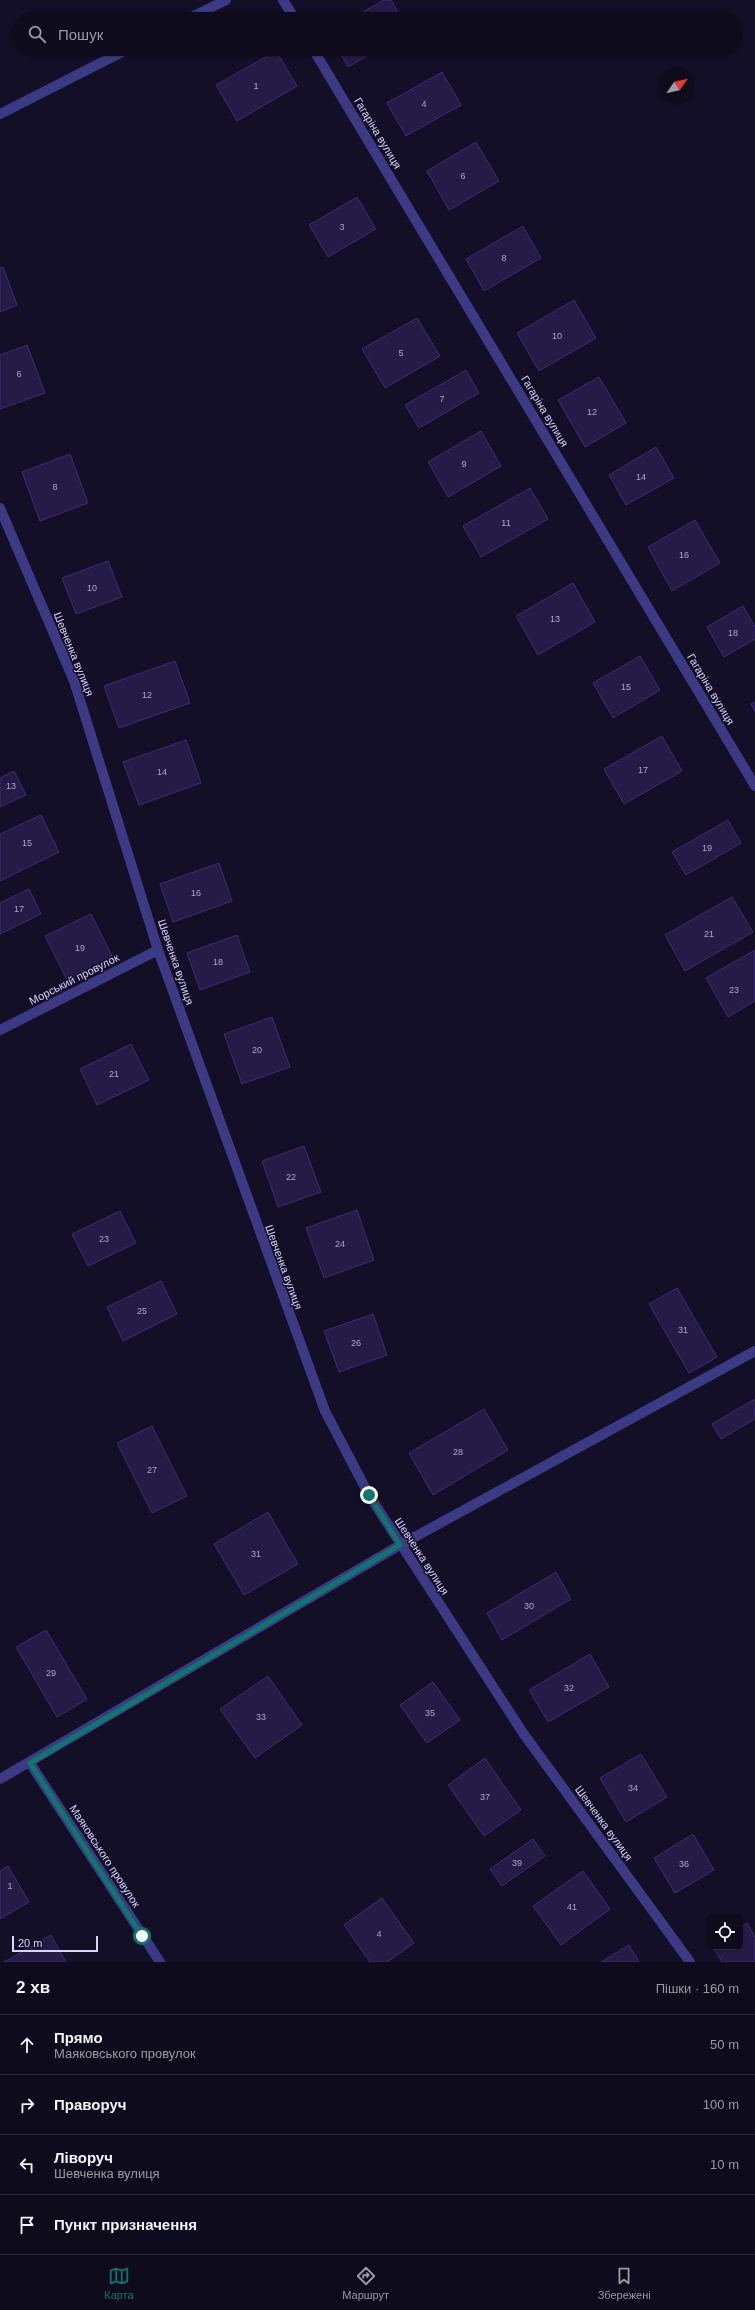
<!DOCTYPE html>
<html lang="uk">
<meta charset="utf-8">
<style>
body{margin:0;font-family:Helvetica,sans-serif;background:#1c1929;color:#f1f3f6}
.controls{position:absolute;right:12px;bottom:12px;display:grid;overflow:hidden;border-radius:8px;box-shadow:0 1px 3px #0004}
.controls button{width:36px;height:36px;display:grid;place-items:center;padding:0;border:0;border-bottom:1px solid #2e2b3b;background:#0e0b1c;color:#f1f3f6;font:20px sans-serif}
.compass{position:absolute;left:659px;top:68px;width:36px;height:36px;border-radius:50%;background:#0e0b1c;box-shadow:0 1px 3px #0004;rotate:56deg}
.scale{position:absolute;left:12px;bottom:10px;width:86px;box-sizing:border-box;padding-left:4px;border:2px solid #d9d4ff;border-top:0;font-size:11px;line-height:14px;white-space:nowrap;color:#d9d4ff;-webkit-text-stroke:3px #130f26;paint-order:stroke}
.stop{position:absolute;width:12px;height:12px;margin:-9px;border:3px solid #0f766e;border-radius:50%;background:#fff}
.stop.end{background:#0f766e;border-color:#fff;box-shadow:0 1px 4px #0008}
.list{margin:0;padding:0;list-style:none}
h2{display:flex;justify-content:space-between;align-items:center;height:52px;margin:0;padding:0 16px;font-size:17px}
h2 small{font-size:13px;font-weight:400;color:#9b9ba3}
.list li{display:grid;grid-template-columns:26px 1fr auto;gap:12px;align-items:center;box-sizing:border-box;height:60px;padding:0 16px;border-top:1px solid #2e2b3b}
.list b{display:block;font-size:15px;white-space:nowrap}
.list p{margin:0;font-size:13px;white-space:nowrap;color:#9b9ba3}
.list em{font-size:13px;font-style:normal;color:#9b9ba3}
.icon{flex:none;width:22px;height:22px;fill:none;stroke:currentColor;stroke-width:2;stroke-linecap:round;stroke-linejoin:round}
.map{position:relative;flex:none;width:755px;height:1962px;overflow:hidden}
.search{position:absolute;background:#0e0b1c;box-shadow:0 1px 3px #0004;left:12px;right:12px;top:12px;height:44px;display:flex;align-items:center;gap:10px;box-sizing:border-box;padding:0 14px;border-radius:22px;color:#9b9ba3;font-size:15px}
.sheet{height:292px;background:#0e0b1c}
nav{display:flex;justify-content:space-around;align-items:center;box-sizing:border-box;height:56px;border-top:1px solid #2e2b3b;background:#0e0b1c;font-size:11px;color:#9b9ba3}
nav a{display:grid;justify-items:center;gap:2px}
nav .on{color:#0f766e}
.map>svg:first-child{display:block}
.building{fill:#241b47;stroke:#3b2d73}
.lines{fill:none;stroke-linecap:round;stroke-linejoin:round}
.minor{stroke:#3d3a85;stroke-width:10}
.route{stroke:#0f766e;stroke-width:5}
.labels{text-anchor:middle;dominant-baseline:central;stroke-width:3;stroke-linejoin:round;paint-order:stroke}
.number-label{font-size:9px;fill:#aca6d1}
.street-label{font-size:11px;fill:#d9d4ff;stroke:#130f26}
</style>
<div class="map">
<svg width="755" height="1962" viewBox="0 0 755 1962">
<rect width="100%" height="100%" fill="#130f26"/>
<g class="building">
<path d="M 384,0 L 391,0 L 402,19 L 351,19 Z"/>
<path d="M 338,49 L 378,49 L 348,67 Z"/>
<path d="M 276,51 L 297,86 L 237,121 L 216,85 Z"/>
<path d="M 442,72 L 461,105 L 406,136 L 387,103 Z"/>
<path d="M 476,142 L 499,181 L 449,210 L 427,171 Z"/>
<path d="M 357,197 L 376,229 L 328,257 L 309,225 Z"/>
<path d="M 523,226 L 541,258 L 484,291 L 466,259 Z"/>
<path d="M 3,267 L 17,305 L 0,312 L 0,268 Z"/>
<path d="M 574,300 L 596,338 L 539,371 L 517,333 Z"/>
<path d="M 417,318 L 440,356 L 385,388 L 362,349 Z"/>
<path d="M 27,345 L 45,393 L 0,409 L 0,355 Z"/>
<path d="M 466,370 L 479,393 L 419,428 L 405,405 Z"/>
<path d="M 599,377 L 626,423 L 585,447 L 558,400 Z"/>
<path d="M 481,431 L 501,466 L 448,497 L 428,462 Z"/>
<path d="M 656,447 L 674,478 L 626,505 L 609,475 Z"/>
<path d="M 70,454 L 88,503 L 40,521 L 22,472 Z"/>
<path d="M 530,488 L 548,519 L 481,557 L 463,526 Z"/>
<path d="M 695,520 L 720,563 L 672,591 L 648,547 Z"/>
<path d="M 108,561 L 122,597 L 76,614 L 62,578 Z"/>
<path d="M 573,583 L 595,622 L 538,655 L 516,616 Z"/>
<path d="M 743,606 L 755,627 L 755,639 L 724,657 L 707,627 Z"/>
<path d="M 640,656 L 660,690 L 613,718 L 593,683 Z"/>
<path d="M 175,661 L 190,703 L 119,728 L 104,686 Z"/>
<path d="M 755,702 L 755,712 L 751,704 Z"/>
<path d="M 662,736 L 682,771 L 624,804 L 604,769 Z"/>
<path d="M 186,740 L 201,783 L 139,805 L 123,762 Z"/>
<path d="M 14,771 L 26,795 L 0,807 L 0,778 Z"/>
<path d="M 41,815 L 59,852 L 0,881 L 0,834 Z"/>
<path d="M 728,820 L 741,843 L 686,875 L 672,852 Z"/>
<path d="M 219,863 L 232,901 L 173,922 L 160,884 Z"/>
<path d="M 29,889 L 41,914 L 0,934 L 0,903 Z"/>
<path d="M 732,897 L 753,932 L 685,971 L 665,935 Z"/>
<path d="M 91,914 L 114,960 L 68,982 L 45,936 Z"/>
<path d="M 237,935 L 250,972 L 200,990 L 187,953 Z"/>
<path d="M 755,950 L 755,1001 L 728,1017 L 706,978 Z"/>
<path d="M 272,1017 L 290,1067 L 242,1084 L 224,1034 Z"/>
<path d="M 131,1044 L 149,1080 L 97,1105 L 80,1069 Z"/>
<path d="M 304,1146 L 321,1192 L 278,1207 L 262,1161 Z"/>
<path d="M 357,1210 L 374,1260 L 324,1278 L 306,1228 Z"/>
<path d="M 120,1211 L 136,1243 L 88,1266 L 72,1234 Z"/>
<path d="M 161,1281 L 177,1314 L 123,1341 L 107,1307 Z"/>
<path d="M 677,1288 L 717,1357 L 689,1373 L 649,1304 Z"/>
<path d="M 373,1314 L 387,1355 L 339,1372 L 324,1331 Z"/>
<path d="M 755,1399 L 755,1419 L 721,1439 L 712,1424 Z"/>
<path d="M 484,1409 L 508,1450 L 433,1495 L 409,1453 Z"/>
<path d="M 152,1426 L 187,1496 L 152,1513 L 117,1443 Z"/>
<path d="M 268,1512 L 298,1564 L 244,1595 L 214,1544 Z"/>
<path d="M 556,1572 L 571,1599 L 502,1640 L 487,1613 Z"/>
<path d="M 46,1630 L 87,1699 L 57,1717 L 16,1647 Z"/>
<path d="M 590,1654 L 609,1687 L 548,1722 L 529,1690 Z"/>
<path d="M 268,1676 L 302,1725 L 255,1758 L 220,1709 Z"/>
<path d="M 433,1682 L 460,1720 L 427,1743 L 400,1705 Z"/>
<path d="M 641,1754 L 667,1797 L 626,1822 L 600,1778 Z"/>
<path d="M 485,1758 L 521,1810 L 484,1836 L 448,1785 Z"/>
<path d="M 693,1834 L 714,1870 L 675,1893 L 654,1858 Z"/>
<path d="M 533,1839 L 545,1856 L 502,1886 L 490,1869 Z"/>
<path d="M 8,1866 L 29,1902 L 0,1919 L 0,1871 Z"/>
<path d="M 583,1871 L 610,1909 L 561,1945 L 533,1906 Z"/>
<path d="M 382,1898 L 414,1943 L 387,1962 L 370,1962 L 344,1925 Z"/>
<path d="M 747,1923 L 755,1937 L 755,1962 L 722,1962 L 713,1947 L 740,1947 L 740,1928 Z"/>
<path d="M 51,1935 L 66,1962 L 4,1962 Z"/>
<path d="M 629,1945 L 639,1962 L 601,1962 Z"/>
</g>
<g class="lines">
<g class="minor">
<path d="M 283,0 L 295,19"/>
<path d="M 188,19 L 226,0"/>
<path d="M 313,49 L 755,786"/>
<path d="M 0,114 L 128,49"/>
<path d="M 0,508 L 74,681 L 158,950 L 325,1411 L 369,1495 L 523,1733 L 690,1962"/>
<path d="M 0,1030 L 158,950"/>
<path d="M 30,1763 L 160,1962"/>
<path d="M 0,1779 L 400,1545 L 755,1351"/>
</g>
</g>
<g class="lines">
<path class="route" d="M 142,1936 L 30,1763 L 400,1545 L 369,1495"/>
</g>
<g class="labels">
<g class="number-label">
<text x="256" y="86">1</text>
<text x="424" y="104">4</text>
<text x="463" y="176">6</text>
<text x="342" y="227">3</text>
<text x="504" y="258">8</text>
<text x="557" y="336">10</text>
<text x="401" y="353">5</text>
<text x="19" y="374">6</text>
<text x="442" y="399">7</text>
<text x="592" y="412">12</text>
<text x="464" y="464">9</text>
<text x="641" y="477">14</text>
<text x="55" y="487">8</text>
<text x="506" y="523">11</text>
<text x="684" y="555">16</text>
<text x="92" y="588">10</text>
<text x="555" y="619">13</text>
<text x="733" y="633">18</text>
<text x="626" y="687">15</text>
<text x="147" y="695">12</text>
<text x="643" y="770">17</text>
<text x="162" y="772">14</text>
<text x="11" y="786">13</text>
<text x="27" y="843">15</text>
<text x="707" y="848">19</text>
<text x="196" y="893">16</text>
<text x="19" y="909">17</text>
<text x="709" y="934">21</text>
<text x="80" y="948">19</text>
<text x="218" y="962">18</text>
<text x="734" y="990">23</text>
<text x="257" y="1050">20</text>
<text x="114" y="1074">21</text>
<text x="291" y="1177">22</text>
<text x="104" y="1239">23</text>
<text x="340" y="1244">24</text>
<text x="142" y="1311">25</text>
<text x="683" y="1330">31</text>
<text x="356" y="1343">26</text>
<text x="458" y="1452">28</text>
<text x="152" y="1470">27</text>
<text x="256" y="1554">31</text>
<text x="529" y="1606">30</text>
<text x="51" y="1673">29</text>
<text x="569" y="1688">32</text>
<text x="430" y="1713">35</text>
<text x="261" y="1717">33</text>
<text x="633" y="1788">34</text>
<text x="485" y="1797">37</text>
<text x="517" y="1863">39</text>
<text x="684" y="1864">36</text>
<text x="10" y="1886">1</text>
<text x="572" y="1907">41</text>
<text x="379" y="1934">4</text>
</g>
<g class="street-label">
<text transform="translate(378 133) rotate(59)">Гагаріна вулиця</text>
<text transform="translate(545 411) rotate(59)">Гагаріна вулиця</text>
<text transform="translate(74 654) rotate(68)">Шевченка вулиця</text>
<text transform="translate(711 689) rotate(59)">Гагаріна вулиця</text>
<text transform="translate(176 962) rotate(71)">Шевченка вулиця</text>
<text transform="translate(74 979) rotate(-27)">Морський провулок</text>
<text transform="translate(284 1267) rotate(70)">Шевченка вулиця</text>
<text transform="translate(422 1556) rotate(57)">Шевченка вулиця</text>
<text transform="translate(604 1823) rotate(54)">Шевченка вулиця</text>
<text transform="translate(105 1856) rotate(57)">Маяковського провулок</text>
</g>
</g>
</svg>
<div class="controls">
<button><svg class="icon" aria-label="locate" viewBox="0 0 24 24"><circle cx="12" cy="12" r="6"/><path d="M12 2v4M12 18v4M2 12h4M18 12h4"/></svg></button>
</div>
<svg class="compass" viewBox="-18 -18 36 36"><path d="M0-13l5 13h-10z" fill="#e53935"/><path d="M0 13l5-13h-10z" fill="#9b9ba3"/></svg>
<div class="scale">20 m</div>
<div class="stop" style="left:142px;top:1936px"></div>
<div class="stop end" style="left:369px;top:1495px"></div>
<div class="search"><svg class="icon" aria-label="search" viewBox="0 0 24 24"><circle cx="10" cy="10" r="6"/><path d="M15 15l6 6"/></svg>Пошук</div>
</div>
<section class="sheet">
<h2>2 хв<small>Пішки · 160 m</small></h2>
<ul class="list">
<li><svg class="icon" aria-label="ahead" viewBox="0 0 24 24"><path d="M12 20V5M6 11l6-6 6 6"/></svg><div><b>Прямо</b><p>Маяковського провулок</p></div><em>50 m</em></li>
<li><svg class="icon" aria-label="right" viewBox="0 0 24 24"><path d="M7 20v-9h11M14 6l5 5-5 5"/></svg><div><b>Праворуч</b></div><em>100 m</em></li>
<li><svg class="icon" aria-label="left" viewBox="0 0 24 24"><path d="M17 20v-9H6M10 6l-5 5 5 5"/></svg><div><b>Ліворуч</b><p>Шевченка вулиця</p></div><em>10 m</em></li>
<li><svg class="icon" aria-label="arrive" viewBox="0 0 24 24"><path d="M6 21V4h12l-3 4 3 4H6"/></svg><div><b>Пункт призначення</b></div></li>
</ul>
</section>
<nav>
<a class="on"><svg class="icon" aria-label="map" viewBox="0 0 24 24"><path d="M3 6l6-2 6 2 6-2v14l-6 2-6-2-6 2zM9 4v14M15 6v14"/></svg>Карта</a>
<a><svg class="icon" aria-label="directions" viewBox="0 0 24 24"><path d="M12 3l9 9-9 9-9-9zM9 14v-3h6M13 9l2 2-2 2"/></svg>Маршрут</a>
<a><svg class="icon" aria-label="saved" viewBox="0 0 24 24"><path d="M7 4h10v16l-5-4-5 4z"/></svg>Збережені</a>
</nav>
